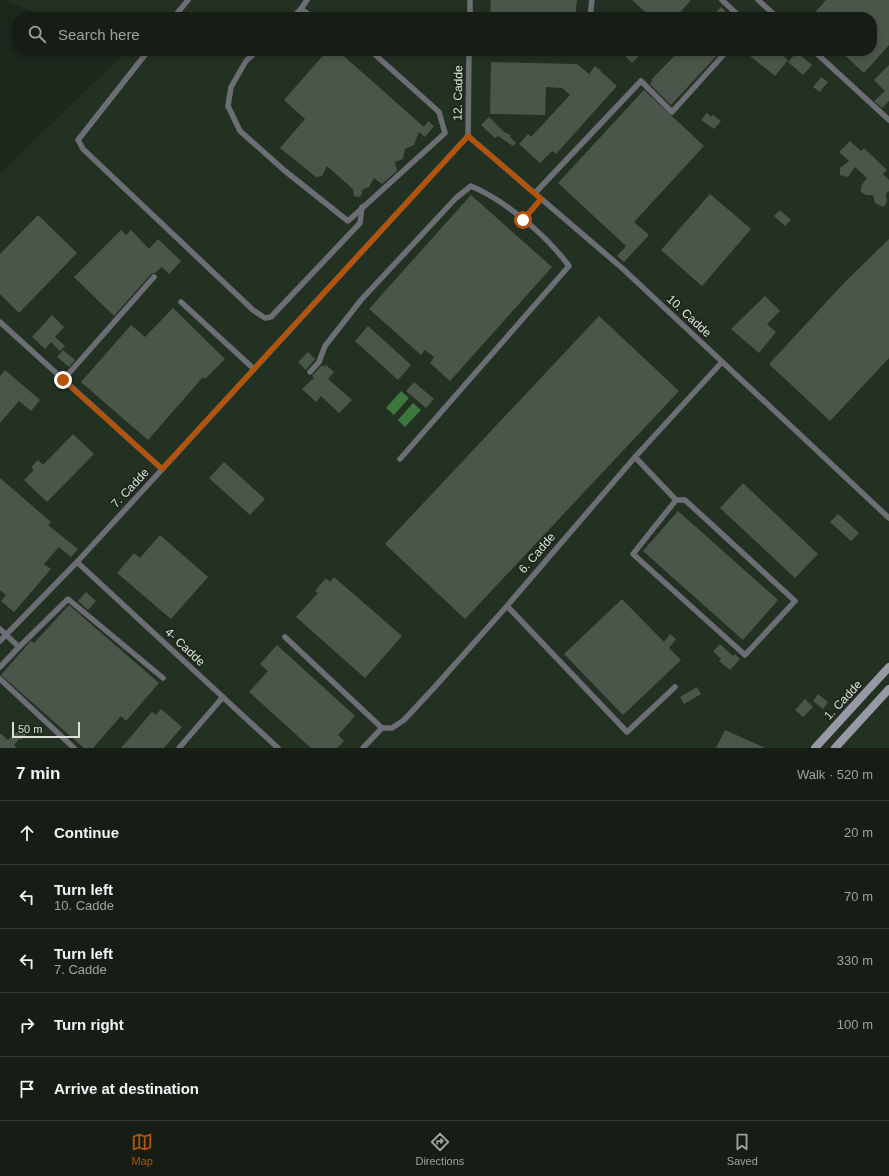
<!DOCTYPE html>
<meta charset="utf-8">
<style>
body{margin:0;font-family:Arial,sans-serif;background:#232a22;color:#f1f3f6}
.scale{position:absolute;left:12px;bottom:10px;width:68px;box-sizing:border-box;padding-left:4px;border:2px solid #dbe1da;border-top:0;font-size:11px;line-height:14px;white-space:nowrap;color:#dbe1da;-webkit-text-stroke:3px #1d271c;paint-order:stroke}
.stop{position:absolute;width:12px;height:12px;margin:-9px;border:3px solid #b45309;border-radius:50%;background:#fff}
.stop.end{background:#b45309;border-color:#fff;box-shadow:0 1px 4px #0008}
.list{margin:0;padding:0;list-style:none}
h2{display:flex;justify-content:space-between;align-items:center;height:52px;margin:0;padding:0 16px;font-size:17px}
h2 small{font-size:13px;font-weight:400;color:#9ea2a0}
.list li{display:grid;grid-template-columns:26px 1fr auto;gap:12px;align-items:center;box-sizing:border-box;height:64px;padding:0 16px;border-top:1px solid #353b34}
.list b{display:block;font-size:15px;white-space:nowrap}
.list p{margin:0;font-size:13px;white-space:nowrap;color:#9ea2a0}
.list em{font-size:13px;font-style:normal;color:#9ea2a0}
.icon{flex:none;width:22px;height:22px;fill:none;stroke:currentColor;stroke-width:2;stroke-linecap:round;stroke-linejoin:round}
.map{position:relative;flex:none;width:889px;height:748px;overflow:hidden}
.search{position:absolute;background:#161d15;box-shadow:0 2px 6px #0003;left:12px;right:12px;top:12px;height:44px;display:flex;align-items:center;gap:10px;box-sizing:border-box;padding:0 14px;border-radius:16px;color:#9ea2a0;font-size:15px}
.sheet{height:372px;background:#161d15}
nav{display:flex;justify-content:space-around;align-items:center;box-sizing:border-box;height:56px;border-top:1px solid #353b34;background:#161d15;font-size:11px;color:#9ea2a0}
nav a{display:grid;justify-items:center;gap:2px}
nav .on{color:#b45309}
.map>svg:first-child{display:block}
.built{fill:#233122}
.water{fill:#3d773b}
.building{fill:#4b564a}
.lines{fill:none;stroke-linecap:round;stroke-linejoin:round}
.lane{stroke:#6d6e75;stroke-width:5.5}
.secondary{stroke:#9799a4;stroke-width:8}
.route{stroke:#b45309;stroke-width:5}
.labels{text-anchor:middle;dominant-baseline:central;stroke-width:4;stroke-linejoin:round;paint-order:stroke}
.street-label{font-size:12px;fill:#dbe1da;stroke:#1d271c}
</style>
<div class="map">
<svg width="889" height="748" viewBox="0 0 889 748">
<rect width="100%" height="100%" fill="#1d271c"/>
<path class="built" d="M 4,0 L 889,0 L 889,748 L 0,748 L 0,173 L 127,51 L 872,51 L 872,17 L 48,17 Z"/>
<g class="water">
<path d="M 401,391 L 409,398 L 394,415 L 386,408 Z"/>
<path d="M 413,403 L 421,410 L 405,427 L 398,420 Z"/>
</g>
<g class="building">
<path d="M 491,0 L 577,0 L 575,17 L 490,17 Z"/>
<path d="M 632,0 L 691,0 L 676,17 L 651,17 Z"/>
<path d="M 826,0 L 889,0 L 889,45 L 864,73 L 840,51 L 872,51 L 872,17 L 811,17 Z"/>
<path d="M 721,7 L 731,17 L 712,17 Z"/>
<path d="M 327,51 L 338,51 L 424,127 L 428,121 L 434,126 L 425,137 L 419,132 L 414,145 L 405,149 L 403,159 L 395,162 L 397,171 L 382,184 L 374,178 L 369,187 L 362,190 L 362,194 L 359,197 L 354,196 L 353,189 L 327,166 L 322,176 L 316,177 L 280,148 L 305,119 L 284,100 Z"/>
<path d="M 620,51 L 644,51 L 632,63 Z"/>
<path d="M 679,51 L 721,51 L 671,105 L 650,84 L 652,81 L 651,80 Z"/>
<path d="M 744,51 L 777,51 L 788,60 L 775,76 Z"/>
<path d="M 797,52 L 812,65 L 803,75 L 788,62 Z"/>
<path d="M 491,62 L 577,64 L 589,74 L 595,66 L 617,86 L 556,154 L 552,151 L 540,163 L 519,144 L 528,134 L 531,137 L 570,95 L 562,88 L 546,87 L 545,115 L 490,114 Z"/>
<path d="M 889,65 L 889,101 L 882,108 L 874,101 L 885,91 L 874,80 Z"/>
<path d="M 821,77 L 828,82 L 820,92 L 813,87 Z"/>
<path d="M 644,90 L 704,146 L 634,222 L 649,235 L 624,262 L 617,256 L 626,246 L 558,183 Z"/>
<path d="M 707,113 L 711,117 L 713,115 L 721,121 L 714,129 L 701,120 Z"/>
<path d="M 489,117 L 504,132 L 511,135 L 510,137 L 516,143 L 513,146 L 498,136 L 495,138 L 481,125 Z"/>
<path d="M 850,141 L 861,151 L 864,148 L 887,170 L 883,174 L 889,180 L 889,191 L 886,194 L 887,203 L 883,207 L 875,203 L 873,195 L 866,195 L 861,192 L 861,186 L 867,178 L 855,167 L 848,177 L 840,175 L 840,168 L 849,161 L 839,152 Z"/>
<path d="M 710,194 L 751,229 L 702,286 L 661,250 Z"/>
<path d="M 471,195 L 552,267 L 450,381 L 430,363 L 434,357 L 425,350 L 421,355 L 369,309 Z"/>
<path d="M 780,210 L 791,220 L 785,226 L 774,216 Z"/>
<path d="M 38,215 L 77,253 L 19,313 L 0,294 L 0,254 Z"/>
<path d="M 121,230 L 126,235 L 131,230 L 149,249 L 158,239 L 181,261 L 169,274 L 162,267 L 155,273 L 151,274 L 114,316 L 74,277 Z"/>
<path d="M 889,239 L 889,358 L 830,421 L 769,364 L 844,283 Z"/>
<path d="M 765,296 L 780,311 L 767,324 L 776,332 L 759,353 L 731,329 Z"/>
<path d="M 173,308 L 225,359 L 205,379 L 203,377 L 148,440 L 81,382 L 131,325 L 145,337 Z"/>
<path d="M 52,315 L 64,327 L 55,337 L 65,346 L 60,351 L 51,342 L 45,349 L 32,337 Z"/>
<path d="M 599,316 L 679,391 L 465,619 L 385,544 Z"/>
<path d="M 368,326 L 411,365 L 398,380 L 355,341 Z"/>
<path d="M 63,350 L 75,360 L 69,367 L 57,357 Z"/>
<path d="M 308,352 L 315,359 L 306,370 L 298,362 Z"/>
<path d="M 322,365 L 324,367 L 326,365 L 334,372 L 328,379 L 352,400 L 339,413 L 321,396 L 316,402 L 302,389 L 314,378 L 312,376 Z"/>
<path d="M 5,370 L 40,400 L 31,411 L 19,401 L 0,423 L 0,376 Z"/>
<path d="M 414,382 L 434,399 L 426,408 L 406,391 Z"/>
<path d="M 73,434 L 94,454 L 47,502 L 24,480 L 34,470 L 31,467 L 38,460 L 43,465 Z"/>
<path d="M 224,462 L 265,499 L 250,515 L 209,478 Z"/>
<path d="M 0,478 L 51,522 L 48,525 L 78,549 L 71,557 L 59,547 L 44,564 L 51,569 L 14,612 L 1,601 L 6,595 L 0,590 Z"/>
<path d="M 743,483 L 818,554 L 795,578 L 720,508 Z"/>
<path d="M 678,511 L 778,600 L 743,640 L 643,551 Z"/>
<path d="M 838,514 L 859,533 L 851,541 L 830,522 Z"/>
<path d="M 160,535 L 208,577 L 171,619 L 117,573 L 134,553 L 140,558 Z"/>
<path d="M 334,577 L 402,636 L 365,678 L 296,617 L 318,593 L 315,591 L 326,578 L 330,582 Z"/>
<path d="M 86,592 L 96,601 L 88,610 L 78,601 Z"/>
<path d="M 622,599 L 664,642 L 670,634 L 676,639 L 669,648 L 681,660 L 623,715 L 564,654 Z"/>
<path d="M 69,605 L 159,683 L 126,721 L 121,716 L 93,748 L 84,748 L 1,675 L 29,643 L 31,641 L 34,643 Z"/>
<path d="M 720,644 L 733,656 L 735,654 L 740,659 L 730,670 L 719,661 L 721,659 L 713,651 Z"/>
<path d="M 277,645 L 355,716 L 338,735 L 344,741 L 337,748 L 311,748 L 249,692 L 268,671 L 260,664 Z"/>
<path d="M 697,687 L 701,694 L 684,704 L 680,697 Z"/>
<path d="M 818,694 L 828,702 L 823,709 L 813,701 Z"/>
<path d="M 805,699 L 813,707 L 803,717 L 795,710 Z"/>
<path d="M 161,709 L 182,727 L 164,748 L 121,748 L 152,712 L 156,715 Z"/>
<path d="M 27,723 L 31,726 L 25,732 L 27,734 L 21,740 L 20,738 L 14,745 L 17,748 L 0,748 L 0,733 L 8,740 Z"/>
<path d="M 725,730 L 765,748 L 716,748 Z"/>
</g>
<g class="lines">
<g class="lane">
<path d="M 722,0 L 740,17"/>
<path d="M 758,0 L 777,17"/>
<path d="M 301,9 L 312,17"/>
<path d="M 174,17 L 188,0"/>
<path d="M 293,17 L 301,9 L 307,0"/>
<path d="M 470,17 L 470,0"/>
<path d="M 590,17 L 592,0"/>
<path d="M 148,51 L 78,140 L 83,149 L 253,310 L 265,318 L 271,317 L 360,223 L 362,207"/>
<path d="M 257,51 L 246,61 L 231,87 L 228,106 L 240,131 L 285,171 L 348,221 L 445,133 L 439,112 L 371,51"/>
<path d="M 814,51 L 889,120"/>
<path d="M 468,136 L 622,268 L 889,518"/>
<path d="M 468,136 L 469,51"/>
<path d="M 535,193 L 641,81 L 672,112 L 727,51"/>
<path d="M 523,220 L 541,199"/>
<path d="M 181,302 L 254,369"/>
<path d="M 0,322 L 162,469"/>
<path d="M 310,372 L 319,362 L 325,346 L 361,300 L 456,198 L 471,186 C 506,201 546,235 569,266 L 400,459"/>
<path d="M 63,380 L 154,277"/>
<path d="M 635,457 L 676,500 L 685,500 L 795,601 L 745,655 L 633,554 L 676,500"/>
<path d="M 77,562 L 278,748"/>
<path d="M 507,606 L 627,732 L 675,687"/>
<path d="M 0,629 L 19,647 L 0,667"/>
<path d="M 285,637 L 382,728"/>
<path d="M 0,641 L 77,562 L 468,136"/>
<path d="M 19,647 L 68,599 L 163,678"/>
<path d="M 0,679 L 74,748"/>
<path d="M 179,748 L 223,697"/>
<path d="M 363,748 L 382,728 L 392,728 L 404,720 L 432,690 L 507,606 L 635,457 L 722,362"/>
</g>
<g class="secondary">
<path d="M 815,748 L 889,667"/>
<path d="M 835,748 L 889,689"/>
</g>
</g>
<g class="lines">
<path class="route" d="M 63,380 L 162,469 L 468,136 L 541,199 L 523,220"/>
</g>
<g class="labels">
<g class="street-label">
<text transform="translate(458 93) rotate(-89)">12. Cadde</text>
<text transform="translate(689 316) rotate(43)">10. Cadde</text>
<text transform="translate(130 488) rotate(-47)">7. Cadde</text>
<text transform="translate(537 553) rotate(-49)">6. Cadde</text>
<text transform="translate(185 647) rotate(43)">4- Cadde</text>
<text transform="translate(843 700) rotate(-47)">1. Cadde</text>
</g>
</g>
</svg>
<div class="scale">50 m</div>
<div class="stop" style="left:523px;top:220px"></div>
<div class="stop end" style="left:63px;top:380px"></div>
<div class="search"><svg class="icon" aria-label="search" viewBox="0 0 24 24"><circle cx="10" cy="10" r="6"/><path d="M15 15l6 6"/></svg>Search here</div>
</div>
<section class="sheet">
<h2>7 min<small>Walk · 520 m</small></h2>
<ul class="list">
<li><svg class="icon" aria-label="ahead" viewBox="0 0 24 24"><path d="M12 20V5M6 11l6-6 6 6"/></svg><div><b>Continue</b></div><em>20 m</em></li>
<li><svg class="icon" aria-label="left" viewBox="0 0 24 24"><path d="M17 20v-9H6M10 6l-5 5 5 5"/></svg><div><b>Turn left</b><p>10. Cadde</p></div><em>70 m</em></li>
<li><svg class="icon" aria-label="left" viewBox="0 0 24 24"><path d="M17 20v-9H6M10 6l-5 5 5 5"/></svg><div><b>Turn left</b><p>7. Cadde</p></div><em>330 m</em></li>
<li><svg class="icon" aria-label="right" viewBox="0 0 24 24"><path d="M7 20v-9h11M14 6l5 5-5 5"/></svg><div><b>Turn right</b></div><em>100 m</em></li>
<li><svg class="icon" aria-label="arrive" viewBox="0 0 24 24"><path d="M6 21V4h12l-3 4 3 4H6"/></svg><div><b>Arrive at destination</b></div></li>
</ul>
</section>
<nav>
<a class="on"><svg class="icon" aria-label="map" viewBox="0 0 24 24"><path d="M3 6l6-2 6 2 6-2v14l-6 2-6-2-6 2zM9 4v14M15 6v14"/></svg>Map</a>
<a><svg class="icon" aria-label="directions" viewBox="0 0 24 24"><path d="M12 3l9 9-9 9-9-9zM9 14v-3h6M13 9l2 2-2 2"/></svg>Directions</a>
<a><svg class="icon" aria-label="saved" viewBox="0 0 24 24"><path d="M7 4h10v16l-5-4-5 4z"/></svg>Saved</a>
</nav>
